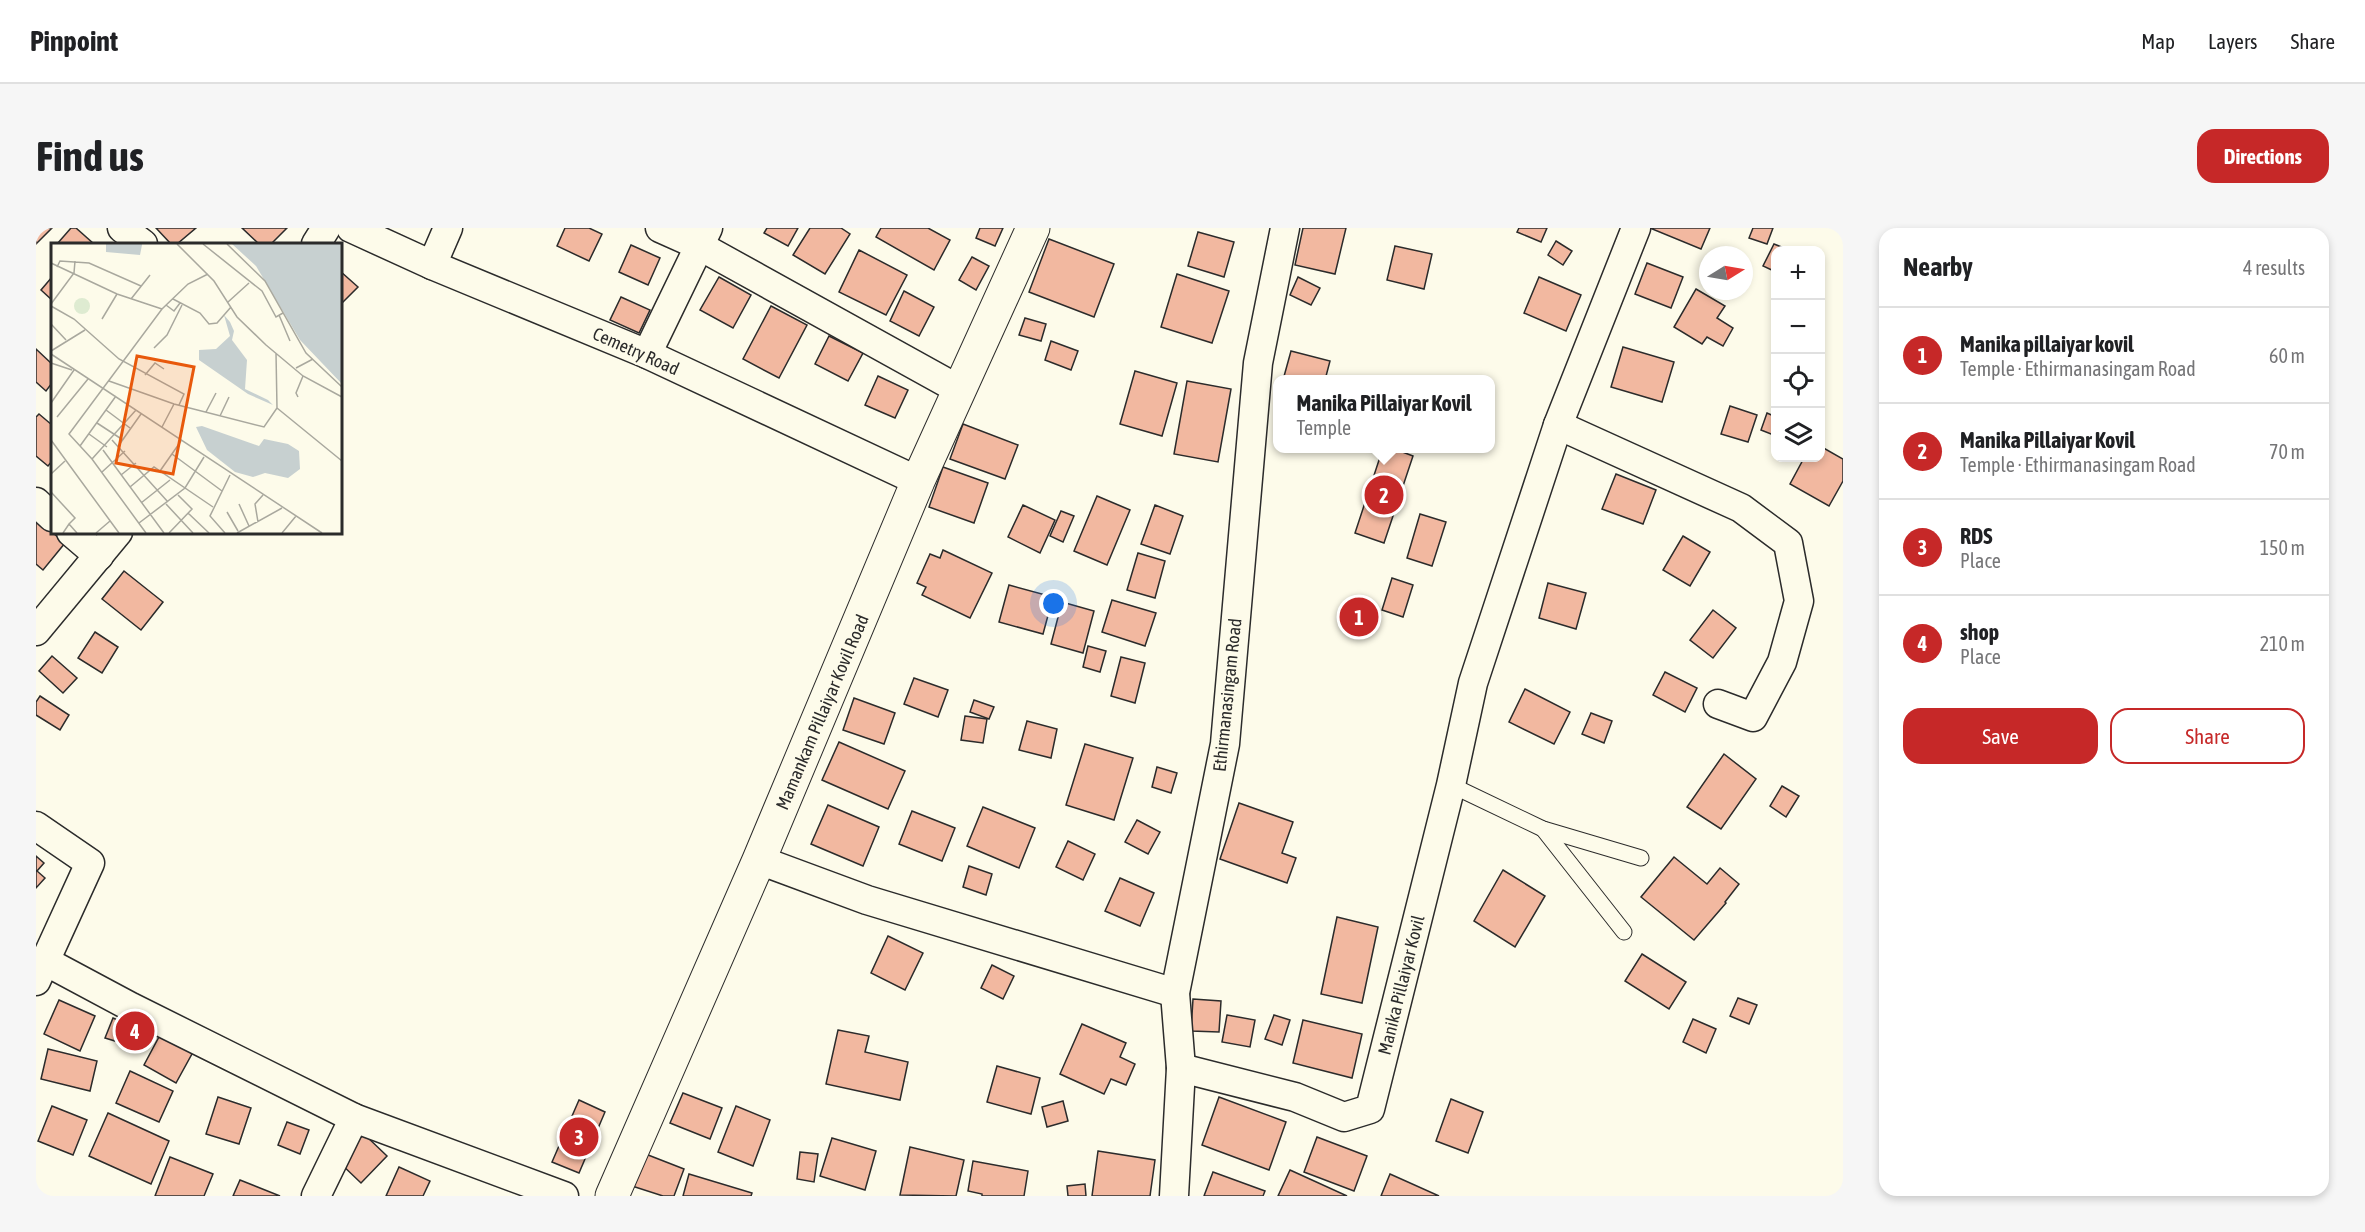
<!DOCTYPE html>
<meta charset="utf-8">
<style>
body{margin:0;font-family:"Asap Condensed",sans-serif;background:#f6f6f6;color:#202124}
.controls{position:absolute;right:18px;top:18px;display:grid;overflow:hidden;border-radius:12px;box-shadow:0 3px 9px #0003}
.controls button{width:54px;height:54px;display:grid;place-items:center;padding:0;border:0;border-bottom:2px solid #e0e0e0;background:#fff;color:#202124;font:30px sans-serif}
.compass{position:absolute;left:1663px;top:18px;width:54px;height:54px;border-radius:50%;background:#fff;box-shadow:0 3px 9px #0003;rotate:79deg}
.you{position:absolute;left:1018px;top:376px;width:21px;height:21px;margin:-15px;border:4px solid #fff;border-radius:50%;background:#1a73e8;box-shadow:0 0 0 9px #1a73e833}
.badge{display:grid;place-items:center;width:39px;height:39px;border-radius:50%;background:#c62828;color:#fff;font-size:20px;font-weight:700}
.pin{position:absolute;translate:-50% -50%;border:3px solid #fff;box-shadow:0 2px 6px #0006}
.popup{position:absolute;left:1237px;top:147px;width:222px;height:78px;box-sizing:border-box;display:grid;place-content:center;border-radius:12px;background:#fff;filter:drop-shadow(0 2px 4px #0005);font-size:20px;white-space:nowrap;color:#757577}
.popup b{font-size:22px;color:#202124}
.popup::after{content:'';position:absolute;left:50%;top:100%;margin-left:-12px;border:12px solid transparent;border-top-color:#fff}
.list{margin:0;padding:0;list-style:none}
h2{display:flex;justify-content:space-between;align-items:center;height:78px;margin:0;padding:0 24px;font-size:26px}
h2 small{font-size:20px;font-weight:400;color:#757577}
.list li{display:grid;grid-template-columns:39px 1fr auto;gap:18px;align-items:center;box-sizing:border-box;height:96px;padding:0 24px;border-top:2px solid #e0e0e0}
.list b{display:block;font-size:22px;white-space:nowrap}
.list p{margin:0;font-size:20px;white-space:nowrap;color:#757577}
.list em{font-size:20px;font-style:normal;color:#757577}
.actions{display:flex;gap:12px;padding:18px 24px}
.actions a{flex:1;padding:14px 0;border:2px solid #c62828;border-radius:18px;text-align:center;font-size:21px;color:#c62828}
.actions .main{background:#c62828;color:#fff}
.icon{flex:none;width:33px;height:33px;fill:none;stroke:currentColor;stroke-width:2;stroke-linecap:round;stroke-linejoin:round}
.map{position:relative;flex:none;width:1807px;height:968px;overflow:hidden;border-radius:18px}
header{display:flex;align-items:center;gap:36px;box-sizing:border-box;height:84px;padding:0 30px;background:#fff;border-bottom:2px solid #e0e0e0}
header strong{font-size:28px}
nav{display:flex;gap:33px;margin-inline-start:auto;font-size:21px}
.intro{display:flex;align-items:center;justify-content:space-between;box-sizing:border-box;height:144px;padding:0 36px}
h1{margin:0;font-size:42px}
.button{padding:15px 27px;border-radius:18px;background:#c62828;color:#fff;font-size:21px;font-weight:700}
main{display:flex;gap:36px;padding:0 36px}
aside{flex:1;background:#fff;border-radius:18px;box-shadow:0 3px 9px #0003}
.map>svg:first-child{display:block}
.building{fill:#f2b8a0;stroke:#2b2b2b;stroke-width:1.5}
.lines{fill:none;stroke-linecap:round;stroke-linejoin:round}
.service-casing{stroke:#2b2b2b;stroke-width:17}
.minor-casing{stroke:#2b2b2b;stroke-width:31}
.secondary-casing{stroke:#2b2b2b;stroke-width:35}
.service{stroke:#fdfbea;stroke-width:15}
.minor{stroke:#fdfbea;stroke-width:28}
.secondary{stroke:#fdfbea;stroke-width:33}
.labels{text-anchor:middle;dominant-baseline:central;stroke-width:4.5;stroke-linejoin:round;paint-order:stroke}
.street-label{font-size:18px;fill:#2b2b2b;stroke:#fdfbea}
.inset-road{fill:none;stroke:#a9a89e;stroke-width:1.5}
.view{fill:#e8590c;fill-opacity:0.15;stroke:#e8590c;stroke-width:3}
.inset-edge{fill:none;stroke:#2b2b2b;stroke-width:3}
</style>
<header>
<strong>Pinpoint</strong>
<nav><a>Map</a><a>Layers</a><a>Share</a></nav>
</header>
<div class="intro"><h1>Find us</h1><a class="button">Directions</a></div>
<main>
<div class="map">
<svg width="1807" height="968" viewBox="0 0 1807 968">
<rect width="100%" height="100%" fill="#fdfbea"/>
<g class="building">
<path d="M 0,0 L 16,0 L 0,16 Z"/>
<path d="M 35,0 L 40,0 L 58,16 L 21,16 Z"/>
<path d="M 120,0 L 160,0 L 141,16 L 135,16 Z"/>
<path d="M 206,0 L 251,0 L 235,16 L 223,16 Z"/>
<path d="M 529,0 L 553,0 L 566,6 L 553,33 L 521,18 Z"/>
<path d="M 731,0 L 762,0 L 752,18 L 728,5 Z"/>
<path d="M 774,0 L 805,0 L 814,6 L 789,46 L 757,27 Z"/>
<path d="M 845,0 L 892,0 L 914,12 L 898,42 L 840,9 Z"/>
<path d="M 944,0 L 967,0 L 959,18 L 940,10 Z"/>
<path d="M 1267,0 L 1310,0 L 1299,46 L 1259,37 Z"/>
<path d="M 1483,0 L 1511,0 L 1505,14 L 1481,4 Z"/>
<path d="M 1614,0 L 1674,0 L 1665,21 Z"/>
<path d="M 1717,0 L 1737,0 L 1731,16 L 1713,10 Z"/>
<path d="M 1162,4 L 1198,14 L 1188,49 L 1152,38 Z"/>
<path d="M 1013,11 L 1078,36 L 1058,89 L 993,64 Z"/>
<path d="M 1520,13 L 1536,23 L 1527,37 L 1512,27 Z"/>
<path d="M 1738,16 L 1753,22 L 1740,22 L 1740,44 L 1727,38 Z"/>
<path d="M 595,17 L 624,30 L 612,57 L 583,44 Z"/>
<path d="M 1359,18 L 1396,26 L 1388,61 L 1351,52 Z"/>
<path d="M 823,22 L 871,47 L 850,87 L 803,64 Z"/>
<path d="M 936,29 L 953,38 L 940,62 L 923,52 Z"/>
<path d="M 1611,35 L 1647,49 L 1635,80 L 1599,66 Z"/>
<path d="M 304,43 L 322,59 L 304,77 Z"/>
<path d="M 1141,46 L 1193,63 L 1176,115 L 1125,99 Z"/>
<path d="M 16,49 L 16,72 L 5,62 Z"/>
<path d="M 683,49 L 715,67 L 697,100 L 664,82 Z"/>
<path d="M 1262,49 L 1284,60 L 1275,77 L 1254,67 Z"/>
<path d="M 1503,49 L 1545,67 L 1530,103 L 1488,85 Z"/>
<path d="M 1660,61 L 1689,78 L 1681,90 L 1697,100 L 1687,118 L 1671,109 L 1666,116 L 1638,99 Z"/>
<path d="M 868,63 L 898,79 L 883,108 L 854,93 Z"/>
<path d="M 585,69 L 614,82 L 603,105 L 574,92 Z"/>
<path d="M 735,78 L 771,97 L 743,150 L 707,131 Z"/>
<path d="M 989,90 L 1010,96 L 1005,113 L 983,107 Z"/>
<path d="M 793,108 L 827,125 L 812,153 L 779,136 Z"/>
<path d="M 1015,113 L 1042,123 L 1035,142 L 1009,132 Z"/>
<path d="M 1587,119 L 1638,134 L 1626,174 L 1575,159 Z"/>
<path d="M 0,121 L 16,136 L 16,155 L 10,163 L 0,154 Z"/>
<path d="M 1255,123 L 1294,133 L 1289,152 L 1247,152 Z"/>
<path d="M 1099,143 L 1141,155 L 1126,208 L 1084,196 Z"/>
<path d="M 842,148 L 872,162 L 859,190 L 829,177 Z"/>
<path d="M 1151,153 L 1195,161 L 1182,234 L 1138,226 Z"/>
<path d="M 1694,178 L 1721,187 L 1712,214 L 1685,206 Z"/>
<path d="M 1731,185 L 1740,189 L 1740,208 L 1725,202 Z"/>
<path d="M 3,186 L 16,197 L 16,233 L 12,238 L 0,228 L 0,189 Z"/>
<path d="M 927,196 L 982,217 L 969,251 L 914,231 Z"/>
<path d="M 1784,218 L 1807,231 L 1807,253 L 1793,278 L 1754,256 L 1768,230 L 1784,230 Z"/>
<path d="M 1347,220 L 1356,220 L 1377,228 L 1348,315 L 1319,305 Z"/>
<path d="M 907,239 L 952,255 L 938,295 L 893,279 Z"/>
<path d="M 1580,246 L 1620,262 L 1607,296 L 1566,281 Z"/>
<path d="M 1061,268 L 1094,282 L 1071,337 L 1038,323 Z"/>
<path d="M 987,277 L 1019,292 L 1004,325 L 972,309 Z"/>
<path d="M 1119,277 L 1147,288 L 1134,326 L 1105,316 Z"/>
<path d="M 1025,283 L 1038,288 L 1027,314 L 1014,308 Z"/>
<path d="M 1384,286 L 1410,294 L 1396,338 L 1371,330 Z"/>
<path d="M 0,291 L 29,315 L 7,342 L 0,336 Z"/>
<path d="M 1647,308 L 1674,324 L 1654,358 L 1627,342 Z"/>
<path d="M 907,322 L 956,345 L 934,390 L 886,367 L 890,359 L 881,355 L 894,326 L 904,330 Z"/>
<path d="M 1102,325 L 1129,333 L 1119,370 L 1091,362 Z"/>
<path d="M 88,343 L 127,374 L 105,402 L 66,371 Z"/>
<path d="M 1356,350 L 1377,357 L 1367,389 L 1346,382 Z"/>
<path d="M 1512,355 L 1550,365 L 1540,401 L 1503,390 Z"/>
<path d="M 973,357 L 1017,369 L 1007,406 L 963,394 Z"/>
<path d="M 1076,372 L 1120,385 L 1109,418 L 1066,404 Z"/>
<path d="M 1026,374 L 1058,383 L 1047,425 L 1015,416 Z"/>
<path d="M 1677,382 L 1700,400 L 1677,430 L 1654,412 Z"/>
<path d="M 59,404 L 82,419 L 66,445 L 42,430 Z"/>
<path d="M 1052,418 L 1070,423 L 1064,444 L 1047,439 Z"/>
<path d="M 16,428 L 41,450 L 27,465 L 3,443 Z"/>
<path d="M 1085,429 L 1109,435 L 1099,475 L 1075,468 Z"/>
<path d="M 1629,444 L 1661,460 L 1649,484 L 1617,467 Z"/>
<path d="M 878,450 L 912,462 L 902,489 L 868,476 Z"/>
<path d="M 1489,461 L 1534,484 L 1518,516 L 1473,494 Z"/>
<path d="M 4,468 L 33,487 L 24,502 L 0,487 L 0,474 Z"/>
<path d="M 818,470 L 859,485 L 848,516 L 807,502 Z"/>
<path d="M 938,472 L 958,479 L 953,491 L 934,484 Z"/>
<path d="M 1555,485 L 1576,493 L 1568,515 L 1546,506 Z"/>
<path d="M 929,488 L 951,491 L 947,515 L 925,512 Z"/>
<path d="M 991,493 L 1021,501 L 1015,530 L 983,522 Z"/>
<path d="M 803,514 L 869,543 L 852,581 L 786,552 Z"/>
<path d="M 1049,516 L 1097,530 L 1078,592 L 1030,577 Z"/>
<path d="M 1688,526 L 1720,551 L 1685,601 L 1651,579 Z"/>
<path d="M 1121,539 L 1141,545 L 1135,565 L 1116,559 Z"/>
<path d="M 1746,558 L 1763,568 L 1750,589 L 1734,578 Z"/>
<path d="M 1203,575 L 1257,594 L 1246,625 L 1260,630 L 1251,655 L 1184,631 Z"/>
<path d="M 792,577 L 843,599 L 827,638 L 775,616 Z"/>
<path d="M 947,579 L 999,600 L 983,640 L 931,618 Z"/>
<path d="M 876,583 L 919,600 L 906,633 L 863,616 Z"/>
<path d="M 1101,592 L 1124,604 L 1112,626 L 1089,614 Z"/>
<path d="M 1032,613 L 1059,626 L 1047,652 L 1020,639 Z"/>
<path d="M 0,628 L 8,635 L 1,643 L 9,650 L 0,660 Z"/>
<path d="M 1638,629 L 1671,656 L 1684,640 L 1703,656 L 1689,674 L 1690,675 L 1658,712 L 1605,669 Z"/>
<path d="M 933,638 L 956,646 L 950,667 L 927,659 Z"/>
<path d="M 1467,642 L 1509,668 L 1479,719 L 1438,693 Z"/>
<path d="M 1084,650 L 1118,665 L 1104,698 L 1069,683 Z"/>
<path d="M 1301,689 L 1342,699 L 1326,775 L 1285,766 Z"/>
<path d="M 852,708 L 887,725 L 869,762 L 835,745 Z"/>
<path d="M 1606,726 L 1650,754 L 1633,781 L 1589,753 Z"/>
<path d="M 956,737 L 978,748 L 967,771 L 945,760 Z"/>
<path d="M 1702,770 L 1721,777 L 1713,796 L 1694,788 Z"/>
<path d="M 1157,771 L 1185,773 L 1183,804 L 1155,803 Z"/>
<path d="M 23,772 L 59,788 L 44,823 L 8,806 Z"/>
<path d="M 1191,787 L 1219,792 L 1214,819 L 1186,814 Z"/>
<path d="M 1238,787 L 1254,792 L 1246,817 L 1229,811 Z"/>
<path d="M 77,790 L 86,794 L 79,813 L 69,810 Z"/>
<path d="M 1657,791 L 1680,801 L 1670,825 L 1647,814 Z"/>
<path d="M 97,792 L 107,796 L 100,813 L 91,810 Z"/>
<path d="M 1267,792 L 1326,806 L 1316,850 L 1257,835 Z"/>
<path d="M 1046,796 L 1090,815 L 1084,829 L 1099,836 L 1090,857 L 1075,851 L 1068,866 L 1024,846 Z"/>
<path d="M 802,802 L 833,808 L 829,824 L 872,834 L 864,872 L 790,856 Z"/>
<path d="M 124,807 L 157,824 L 140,855 L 108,837 Z"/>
<path d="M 12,821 L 61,833 L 54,863 L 5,851 Z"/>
<path d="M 961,838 L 1004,850 L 995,886 L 951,874 Z"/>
<path d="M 94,843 L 137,863 L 123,894 L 80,875 Z"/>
<path d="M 647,865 L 686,880 L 674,911 L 634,895 Z"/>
<path d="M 182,869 L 215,880 L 203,916 L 170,906 Z"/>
<path d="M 1183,869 L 1250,894 L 1233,942 L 1166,917 Z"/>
<path d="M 1415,871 L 1447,884 L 1432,925 L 1400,913 Z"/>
<path d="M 543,872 L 569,884 L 543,945 L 516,934 Z"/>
<path d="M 1027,873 L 1032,893 L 1011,899 L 1006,879 Z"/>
<path d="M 16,878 L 51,892 L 37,927 L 2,913 Z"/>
<path d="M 700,878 L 734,892 L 717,938 L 682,924 Z"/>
<path d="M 72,885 L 133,913 L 115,956 L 53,928 Z"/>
<path d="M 251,894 L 273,902 L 264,926 L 242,917 Z"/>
<path d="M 328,906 L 351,928 L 325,955 L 302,933 Z"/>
<path d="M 1281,909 L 1331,928 L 1318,963 L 1268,944 Z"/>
<path d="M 796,910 L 840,923 L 829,962 L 784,948 Z"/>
<path d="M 874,919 L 928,932 L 920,968 L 864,967 Z"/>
<path d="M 1062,923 L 1119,932 L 1114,968 L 1056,968 Z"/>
<path d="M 764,924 L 782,926 L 778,954 L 761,951 Z"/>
<path d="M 607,925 L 648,941 L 638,968 L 627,968 L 596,958 Z"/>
<path d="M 134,929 L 177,946 L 168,968 L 119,968 Z"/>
<path d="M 937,933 L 992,943 L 988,968 L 946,968 L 946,966 L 932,963 Z"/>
<path d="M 363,939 L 394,953 L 387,968 L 350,968 Z"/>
<path d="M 1254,942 L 1311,968 L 1242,968 Z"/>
<path d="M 1177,944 L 1229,963 L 1227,968 L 1168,968 Z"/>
<path d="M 653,946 L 716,965 L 715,968 L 647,968 Z"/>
<path d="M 1354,946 L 1403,968 L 1345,968 Z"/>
<path d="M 204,952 L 244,968 L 197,968 Z"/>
<path d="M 1049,956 L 1050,968 L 1032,968 L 1031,958 Z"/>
</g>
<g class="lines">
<g class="service-casing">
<g id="service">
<path d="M 1415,557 L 1507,601 L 1605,630"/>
<path d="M 1507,601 L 1588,704"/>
</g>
</g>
<g class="minor-casing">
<g id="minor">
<path d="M 86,0 L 107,16"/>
<path d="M 315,0 L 396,37 L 611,126 L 882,253"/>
<path d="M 624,0 L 662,17 L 922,161"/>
<path d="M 280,16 L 290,0"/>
<path d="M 396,37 L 412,0"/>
<path d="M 611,126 L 672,0"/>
<path d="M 1522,197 L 1705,280 L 1752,315 L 1763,373 L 1746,434 L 1717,489 L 1682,476"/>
<path d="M 0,274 L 16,289"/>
<path d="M 35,304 L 63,328"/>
<path d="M 0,403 L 82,304"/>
<path d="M 0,598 L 54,635 L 0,753"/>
<path d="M 723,632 L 831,672 L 1139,765"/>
<path d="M 9,733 L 95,779 L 318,890 L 528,968"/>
<path d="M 1145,840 L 1259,869 L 1308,889 L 1334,881 L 1415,557 L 1437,455 L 1522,197 L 1600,0"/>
<path d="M 280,968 L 318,890"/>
<path d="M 1138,968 L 1145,840 L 1139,765 L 1189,516 L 1222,135 L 1249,0"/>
</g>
</g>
<g class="secondary-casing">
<path id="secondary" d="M 576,968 L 723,632 L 882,253 L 997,0"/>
</g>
<use href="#service" class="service"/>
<use href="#minor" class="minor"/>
<use href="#secondary" class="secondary"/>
</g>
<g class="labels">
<g class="street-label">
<text transform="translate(600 123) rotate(24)">Cemetry Road</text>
<text transform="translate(1191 467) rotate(-84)">Ethirmanasingam Road</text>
<text transform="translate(786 484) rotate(-67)">Mamankam Pillaiyar Kovil Road</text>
<text transform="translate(1365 757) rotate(-76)">Manika Pillaiyar Kovil</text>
</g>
</g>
<g transform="translate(15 15)">
<rect width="291" height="291" fill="#fdfbea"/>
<path d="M23 63a8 8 0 1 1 16 0a8 8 0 1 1-16 0Z" fill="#deebd1"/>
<path d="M 55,1 L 91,1 L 91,2 L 89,12 L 55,9 ZM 181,1 L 291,1 L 291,141 L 249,97 L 205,23 ZM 173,72 L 179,79 L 183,88 L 181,97 L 196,117 L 194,146 L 217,157 L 222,162 L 197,151 L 148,117 L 148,107 L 165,106 L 179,93 ZM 151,183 L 208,203 L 213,196 L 237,201 L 248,208 L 249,226 L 237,235 L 214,230 L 202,234 L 184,229 L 156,207 L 145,184 Z" fill="#c7d0d0"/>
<path class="inset-road" d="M 126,1 L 163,38 L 186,74 L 215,102 L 252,133 L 291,154M 152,1 L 211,48 L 225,74 L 232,70M 176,1 L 214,38 L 255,110 L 291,144M 0,20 L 66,51 L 111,66M 6,24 L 9,18 L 38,20 L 90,43M 80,56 L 99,32M 122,56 L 149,70 L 158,81 L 166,80 L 180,64M 177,59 L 198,40M 0,61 L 23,30 L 24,18M 115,62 L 123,68 L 129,60M 0,63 L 23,76 L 68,116 L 133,151 L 128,162M 228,72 L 239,98M 51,76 L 66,51M 0,81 L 15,97M 103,105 L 116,92 L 131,62M 0,108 L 34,87M 0,111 L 271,290M 0,120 L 21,127M 245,125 L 262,116M 94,132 L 104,120 L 113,126M 58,138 L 123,161 L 213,184 L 226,165 L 225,110M 247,154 L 245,150 L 252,133M 0,160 L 23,127M 226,165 L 291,218M 55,167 L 79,185M 155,169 L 165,150M 169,173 L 178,154M 6,174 L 37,136M 46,180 L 72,197M 111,184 L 123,161M 38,191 L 56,204M 0,197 L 68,290M 61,197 L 117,259M 68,202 L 90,171M 29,203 L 65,153M 52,207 L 113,290M 121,211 L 144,228M 41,216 L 85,167M 109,228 L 130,198M 144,228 L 171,248M 51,229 L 74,208M 0,231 L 14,218M 70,232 L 85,220M 79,244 L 103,224 L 162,264M 0,249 L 24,275 L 18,281M 90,260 L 119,237M 115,261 L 142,290M 188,261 L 198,283M 176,269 L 187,288M 137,270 L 158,290M 207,279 L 204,261 L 212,252M 88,280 L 134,245 L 153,214M 12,290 L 18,281 L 26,290M 45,290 L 59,278M 95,290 L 41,216 L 18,191 L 111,66 L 137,41 L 157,31M 118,290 L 141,266 L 127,252M 174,290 L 159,273 L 179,232M 186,290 L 231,265M 231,290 L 245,273"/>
<path class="view" d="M 86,113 L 143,124 L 122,231 L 65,220 Z"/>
<rect width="291" height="291" class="inset-edge"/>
</g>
</svg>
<div class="controls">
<button>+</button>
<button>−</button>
<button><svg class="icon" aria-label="locate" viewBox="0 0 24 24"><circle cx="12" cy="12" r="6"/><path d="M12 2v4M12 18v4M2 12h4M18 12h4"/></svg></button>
<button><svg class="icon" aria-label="layers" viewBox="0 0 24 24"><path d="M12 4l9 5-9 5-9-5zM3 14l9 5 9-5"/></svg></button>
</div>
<svg class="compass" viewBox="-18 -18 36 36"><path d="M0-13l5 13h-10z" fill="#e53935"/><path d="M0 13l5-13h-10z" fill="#757577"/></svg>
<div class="you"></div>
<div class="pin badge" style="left:1323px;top:389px">1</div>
<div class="pin badge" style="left:1348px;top:267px">2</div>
<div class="popup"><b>Manika Pillaiyar Kovil</b>Temple</div>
<div class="pin badge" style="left:543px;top:909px">3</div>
<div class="pin badge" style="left:99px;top:803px">4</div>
</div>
<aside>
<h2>Nearby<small>4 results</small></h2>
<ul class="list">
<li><span class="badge">1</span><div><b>Manika pillaiyar kovil</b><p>Temple · Ethirmanasingam Road</p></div><em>60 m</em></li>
<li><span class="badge">2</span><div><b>Manika Pillaiyar Kovil</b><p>Temple · Ethirmanasingam Road</p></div><em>70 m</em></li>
<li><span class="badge">3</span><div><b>RDS</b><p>Place</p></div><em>150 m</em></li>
<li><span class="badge">4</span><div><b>shop</b><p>Place</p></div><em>210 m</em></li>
</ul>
<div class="actions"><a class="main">Save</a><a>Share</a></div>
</aside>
</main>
